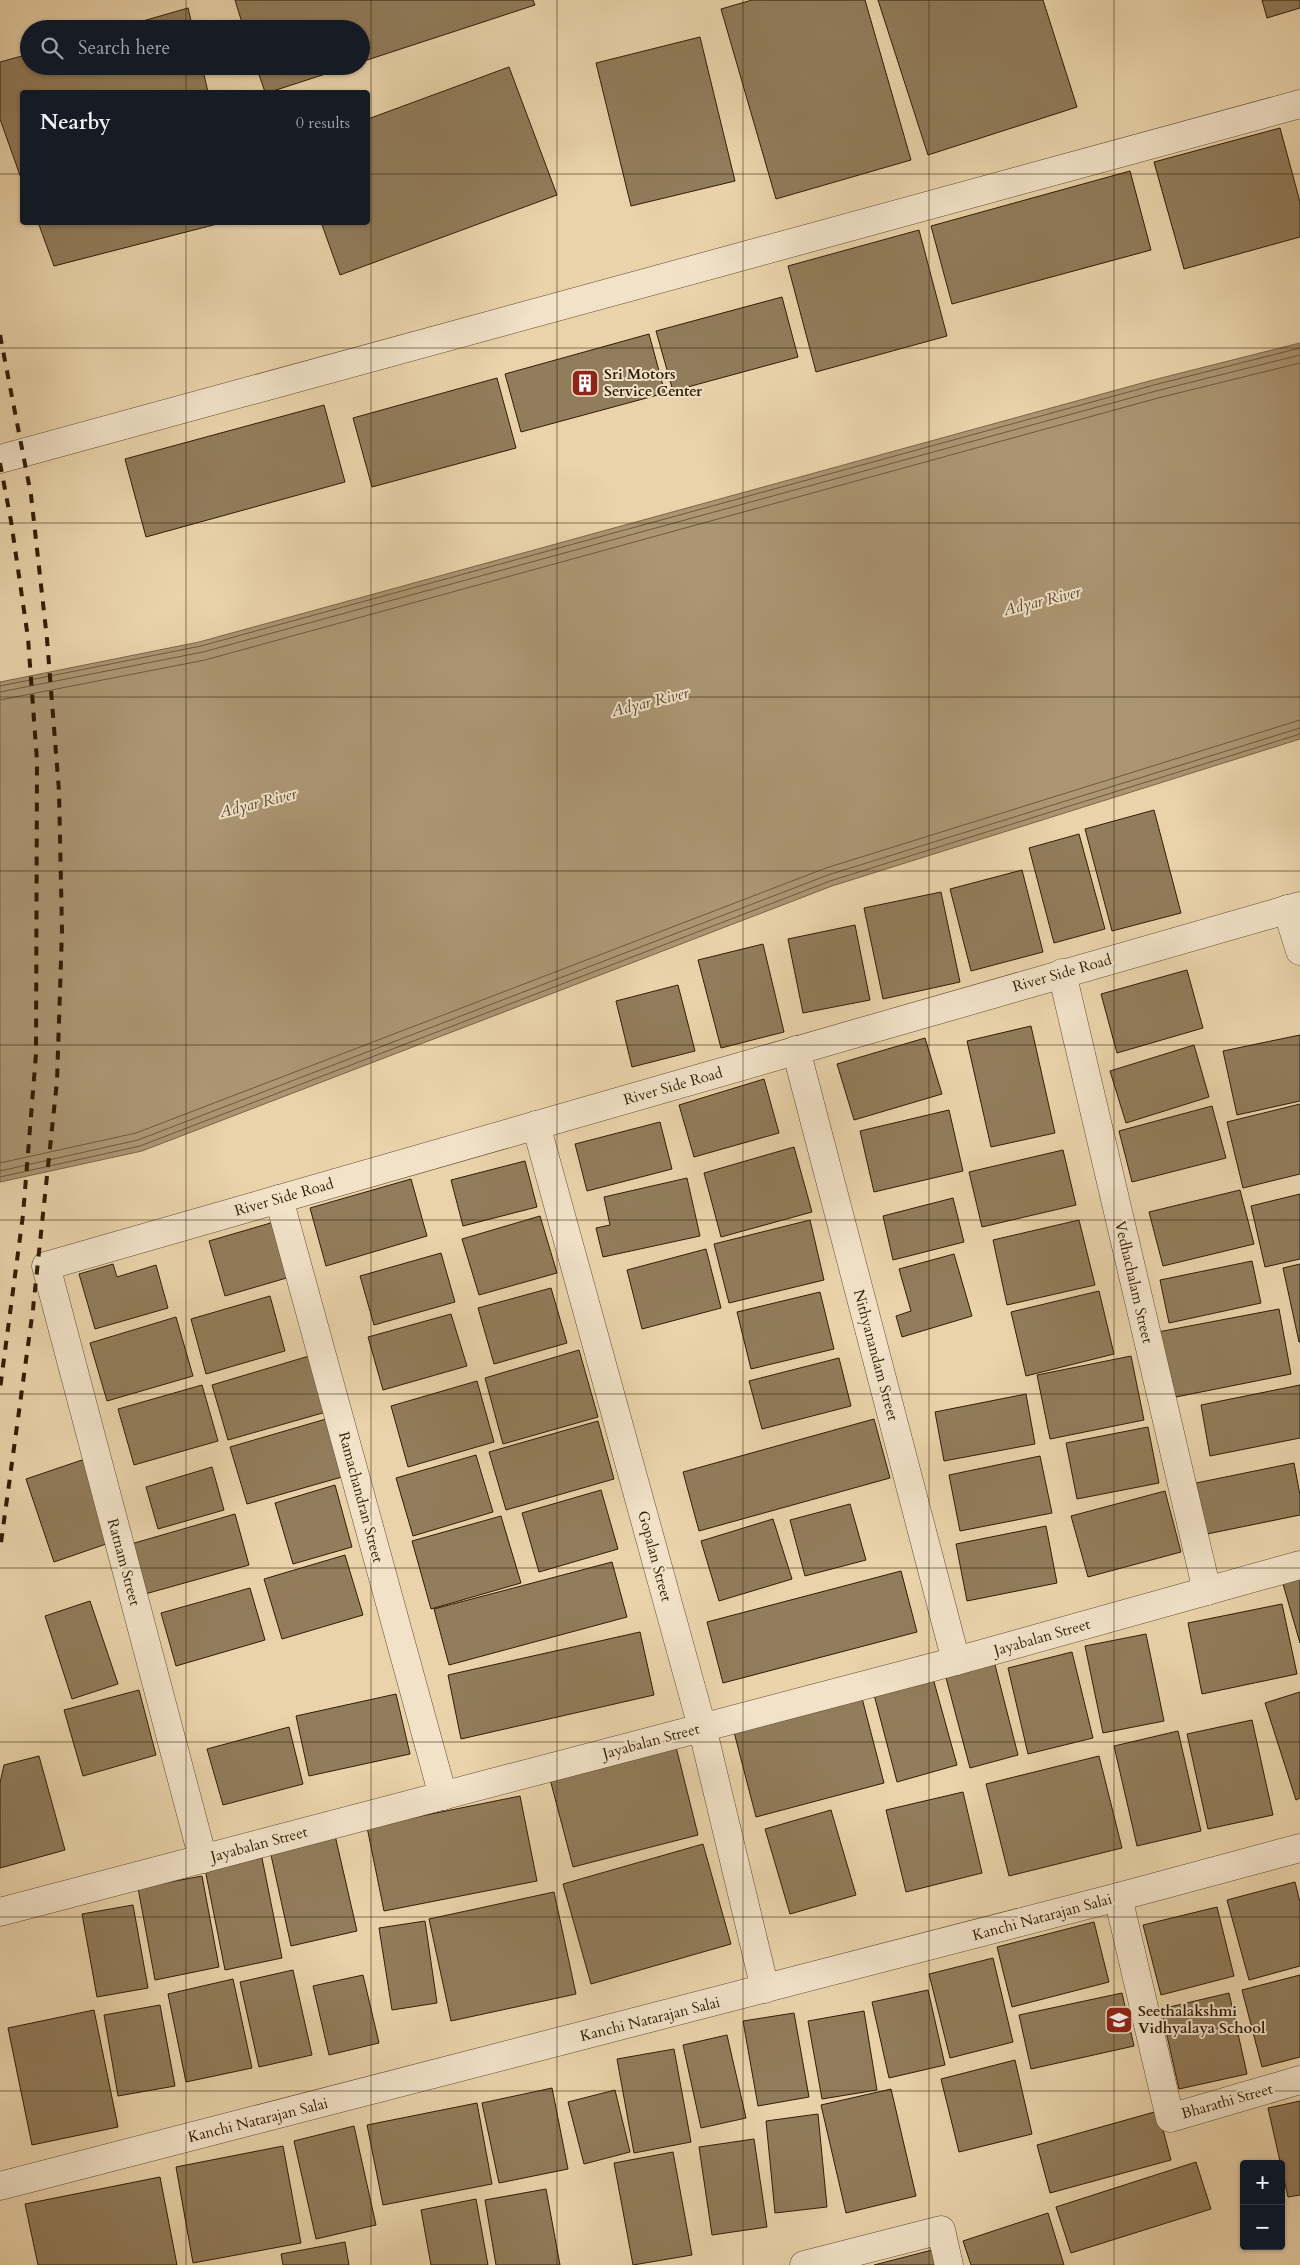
<!DOCTYPE html>
<meta charset="utf-8">
<style>
body{margin:0;font-family:Cardo,serif;background:#20242c;color:#f1f3f6}
.controls{position:absolute;right:15px;bottom:15px;display:grid;overflow:hidden;border-radius:5px;box-shadow:0 1px 4px #0004}
.controls button{width:45px;height:45px;display:grid;place-items:center;padding:0;border:0;border-bottom:1px solid #363941;background:#171b24;color:#f1f3f6;font:25px sans-serif}
.list{margin:0;padding:0;list-style:none}
h2{display:flex;justify-content:space-between;align-items:center;height:65px;margin:0;padding:0 20px;font-size:21px}
h2 small{font-size:16px;font-weight:400;color:#9ea1a6}
.icon{flex:none;width:28px;height:28px;fill:none;stroke:currentColor;stroke-width:2;stroke-linecap:round;stroke-linejoin:round}
.map{position:relative;flex:none;width:1300px;height:2265px;overflow:hidden}
.search{position:absolute;background:#171b24;box-shadow:0 1px 4px #0004;left:20px;top:20px;width:350px;height:55px;display:flex;align-items:center;gap:12px;box-sizing:border-box;padding:0 18px;border-radius:28px;color:#9ea1a6;font-size:19px}
.panel{position:absolute;background:#171b24;box-shadow:0 1px 4px #0004;left:20px;top:90px;width:350px;height:135px;border-radius:5px}
.map>svg:first-child{display:block}
.water{fill:#ab9573;stroke:#7a6547}
.lines{fill:none;stroke-linecap:round;stroke-linejoin:round}
.shore{stroke:#6e593c;stroke-width:1}
.building{fill:#917c5b;stroke:#301d05}
.minor-casing{stroke:#5e4a2e;stroke-width:29}
.minor{stroke:#f1e2c8;stroke-width:28}
.rail{stroke:#301d05;stroke-width:4;stroke-dasharray:9 9;stroke-linecap:butt}
.grid{fill:none;stroke:#301d05;stroke-width:1;stroke-opacity:0.55}
.labels{text-anchor:middle;dominant-baseline:central;stroke-width:4;stroke-linejoin:round;paint-order:stroke}
.poi-label{font-size:15px;font-weight:bold;fill:#301d05;stroke:#f1e2c8;text-anchor:start}
.street-label{font-size:15px;fill:#301d05;stroke:#f1e2c8}
.water-label{font-size:16px;font-style:italic;fill:#5b472c;stroke:#f1e2c8}
</style>
<div class="map">
<svg width="1300" height="2265" viewBox="0 0 1300 2265">
<rect width="100%" height="100%" fill="#ead3ab"/>
<filter id="stains"><feTurbulence type="fractalNoise" baseFrequency=".004" numOctaves="4"/><feColorMatrix values="0 0 0 0 .2 0 0 0 0 .09 0 0 0 0 .02 0 0 0 .5 -.17"/></filter>
<radialGradient id="worn" r=".72"><stop offset=".6" stop-color="#630" stop-opacity="0"/><stop offset="1" stop-color="#630" stop-opacity=".3"/></radialGradient>
<path class="water" d="M 1300,343 L 1300,739 L 832,886 L 142,1151 L 0,1182 L 0,682 L 199,642 L 1153,380 Z"/>
<g class="lines">
<g class="shore">
<path d="M 0,686 L 201,646 L 1154,385 L 1300,348"/>
<path d="M 0,692 L 203,652 L 1156,391 L 1300,355"/>
<path d="M 0,700 L 205,660 L 1158,398 L 1300,363"/>
<path d="M 0,1163 L 136,1133 L 826,868 L 1300,720"/>
<path d="M 0,1171 L 138,1140 L 828,875 L 1300,728"/>
<path d="M 0,1177 L 140,1146 L 830,881 L 1300,734"/>
</g>
</g>
<g class="building">
<path d="M 235,0 L 533,0 L 535,5 L 361,62 L 361,29 L 244,29 Z"/>
<path d="M 752,0 L 865,0 L 911,160 L 776,199 L 721,9 Z"/>
<path d="M 878,0 L 1043,0 L 1077,107 L 928,155 Z"/>
<path d="M 1262,0 L 1300,0 L 1300,8 L 1267,18 Z"/>
<path d="M 188,8 L 193,29 L 115,29 Z"/>
<path d="M 700,37 L 735,181 L 631,206 L 596,63 Z"/>
<path d="M 29,54 L 29,66 L 202,66 L 208,92 L 22,92 L 22,181 L 0,119 L 0,62 Z"/>
<path d="M 256,66 L 350,66 L 270,92 L 265,92 Z"/>
<path d="M 509,67 L 557,195 L 340,275 L 321,222 L 368,222 L 368,119 Z"/>
<path d="M 1280,128 L 1300,202 L 1300,237 L 1184,269 L 1154,162 Z"/>
<path d="M 1130,171 L 1151,250 L 952,304 L 931,226 Z"/>
<path d="M 38,222 L 225,222 L 54,266 Z"/>
<path d="M 919,230 L 947,336 L 816,372 L 788,266 Z"/>
<path d="M 782,297 L 798,357 L 673,391 L 656,331 Z"/>
<path d="M 649,334 L 665,393 L 521,432 L 505,374 Z"/>
<path d="M 497,378 L 516,448 L 372,487 L 353,418 Z"/>
<path d="M 324,405 L 345,482 L 146,537 L 125,459 Z"/>
<path d="M 1154,810 L 1181,913 L 1112,931 L 1085,829 Z"/>
<path d="M 1079,834 L 1105,929 L 1054,943 L 1029,848 Z"/>
<path d="M 1022,870 L 1043,952 L 971,971 L 950,889 Z"/>
<path d="M 941,892 L 960,982 L 883,999 L 864,908 Z"/>
<path d="M 855,925 L 870,1000 L 803,1013 L 788,939 Z"/>
<path d="M 763,944 L 784,1032 L 721,1048 L 698,960 Z"/>
<path d="M 1187,970 L 1203,1028 L 1117,1053 L 1101,994 Z"/>
<path d="M 678,985 L 695,1051 L 632,1067 L 616,1001 Z"/>
<path d="M 1031,1026 L 1055,1133 L 991,1147 L 967,1041 Z"/>
<path d="M 1300,1035 L 1300,1101 L 1237,1115 L 1223,1051 Z"/>
<path d="M 925,1038 L 942,1094 L 854,1120 L 837,1064 Z"/>
<path d="M 1194,1045 L 1209,1097 L 1126,1123 L 1110,1071 Z"/>
<path d="M 764,1079 L 779,1133 L 694,1157 L 679,1105 Z"/>
<path d="M 1300,1104 L 1300,1174 L 1243,1188 L 1227,1122 Z"/>
<path d="M 1212,1106 L 1226,1158 L 1132,1182 L 1119,1131 Z"/>
<path d="M 949,1110 L 963,1171 L 874,1192 L 860,1131 Z"/>
<path d="M 660,1122 L 672,1169 L 587,1191 L 575,1144 Z"/>
<path d="M 794,1147 L 812,1212 L 721,1237 L 704,1173 Z"/>
<path d="M 1063,1150 L 1076,1205 L 982,1227 L 969,1172 Z"/>
<path d="M 525,1161 L 537,1207 L 463,1226 L 451,1180 Z"/>
<path d="M 687,1178 L 700,1236 L 603,1257 L 596,1228 L 610,1225 L 604,1197 Z"/>
<path d="M 411,1179 L 427,1236 L 326,1266 L 310,1208 Z"/>
<path d="M 1240,1190 L 1254,1244 L 1163,1266 L 1149,1212 Z"/>
<path d="M 1300,1194 L 1300,1259 L 1265,1267 L 1251,1206 Z"/>
<path d="M 953,1198 L 964,1242 L 893,1260 L 883,1216 Z"/>
<path d="M 540,1216 L 557,1273 L 479,1295 L 462,1239 Z"/>
<path d="M 810,1220 L 824,1280 L 729,1303 L 714,1244 Z"/>
<path d="M 1079,1220 L 1095,1285 L 1007,1305 L 993,1240 Z"/>
<path d="M 274,1222 L 290,1277 L 225,1296 L 209,1241 Z"/>
<path d="M 706,1249 L 721,1308 L 642,1329 L 627,1270 Z"/>
<path d="M 441,1253 L 455,1302 L 374,1325 L 360,1276 Z"/>
<path d="M 954,1254 L 972,1316 L 902,1337 L 896,1316 L 911,1311 L 899,1269 Z"/>
<path d="M 1252,1261 L 1261,1303 L 1169,1323 L 1160,1280 Z"/>
<path d="M 113,1264 L 117,1277 L 156,1265 L 168,1308 L 95,1329 L 79,1274 Z"/>
<path d="M 1300,1264 L 1300,1342 L 1299,1342 L 1283,1268 Z"/>
<path d="M 551,1288 L 567,1343 L 494,1364 L 478,1308 Z"/>
<path d="M 1099,1291 L 1114,1354 L 1026,1376 L 1011,1312 Z"/>
<path d="M 820,1292 L 834,1349 L 751,1369 L 737,1312 Z"/>
<path d="M 270,1296 L 285,1351 L 206,1374 L 191,1319 Z"/>
<path d="M 1279,1309 L 1291,1374 L 1171,1398 L 1158,1332 Z"/>
<path d="M 451,1314 L 467,1366 L 383,1390 L 368,1337 Z"/>
<path d="M 176,1317 L 193,1376 L 107,1401 L 90,1343 Z"/>
<path d="M 579,1350 L 598,1417 L 503,1444 L 485,1378 Z"/>
<path d="M 309,1356 L 326,1412 L 228,1440 L 212,1385 Z"/>
<path d="M 1131,1356 L 1144,1420 L 1050,1439 L 1037,1375 Z"/>
<path d="M 839,1358 L 851,1406 L 762,1429 L 749,1381 Z"/>
<path d="M 477,1381 L 494,1442 L 408,1467 L 391,1406 Z"/>
<path d="M 202,1385 L 218,1441 L 134,1465 L 118,1409 Z"/>
<path d="M 1300,1385 L 1300,1438 L 1210,1456 L 1201,1405 Z"/>
<path d="M 1026,1394 L 1035,1444 L 944,1461 L 935,1412 Z"/>
<path d="M 326,1419 L 342,1477 L 247,1504 L 230,1447 Z"/>
<path d="M 874,1419 L 890,1478 L 699,1531 L 683,1472 Z"/>
<path d="M 598,1421 L 614,1479 L 506,1510 L 489,1452 Z"/>
<path d="M 1148,1427 L 1159,1483 L 1077,1499 L 1066,1443 Z"/>
<path d="M 476,1455 L 493,1512 L 413,1536 L 396,1478 Z"/>
<path d="M 1040,1456 L 1052,1513 L 960,1531 L 949,1475 Z"/>
<path d="M 85,1459 L 112,1542 L 54,1562 L 26,1479 Z"/>
<path d="M 1294,1463 L 1300,1495 L 1300,1515 L 1207,1534 L 1196,1483 Z"/>
<path d="M 212,1467 L 224,1510 L 158,1529 L 146,1487 Z"/>
<path d="M 335,1485 L 352,1547 L 293,1564 L 275,1503 Z"/>
<path d="M 601,1490 L 618,1549 L 539,1572 L 522,1513 Z"/>
<path d="M 1165,1491 L 1181,1552 L 1088,1577 L 1071,1516 Z"/>
<path d="M 850,1504 L 866,1560 L 805,1576 L 790,1520 Z"/>
<path d="M 235,1514 L 249,1565 L 145,1594 L 131,1544 Z"/>
<path d="M 501,1516 L 521,1583 L 431,1609 L 412,1541 Z"/>
<path d="M 773,1519 L 792,1579 L 719,1601 L 701,1541 Z"/>
<path d="M 1046,1526 L 1057,1583 L 967,1601 L 956,1544 Z"/>
<path d="M 345,1555 L 363,1615 L 282,1639 L 264,1579 Z"/>
<path d="M 612,1562 L 627,1617 L 449,1665 L 434,1609 Z"/>
<path d="M 901,1571 L 917,1632 L 723,1683 L 707,1622 Z"/>
<path d="M 1300,1579 L 1300,1643 L 1283,1584 Z"/>
<path d="M 250,1588 L 265,1640 L 176,1666 L 161,1613 Z"/>
<path d="M 90,1601 L 118,1684 L 72,1699 L 45,1616 Z"/>
<path d="M 1282,1604 L 1297,1674 L 1202,1694 L 1188,1623 Z"/>
<path d="M 640,1632 L 654,1695 L 461,1739 L 448,1675 Z"/>
<path d="M 1146,1634 L 1164,1721 L 1103,1733 L 1085,1646 Z"/>
<path d="M 1072,1652 L 1093,1738 L 1028,1754 L 1008,1668 Z"/>
<path d="M 994,1661 L 1018,1755 L 970,1768 L 945,1674 Z"/>
<path d="M 931,1671 L 957,1765 L 897,1782 L 872,1687 Z"/>
<path d="M 139,1690 L 156,1755 L 83,1776 L 64,1710 Z"/>
<path d="M 1300,1692 L 1300,1798 L 1296,1800 L 1265,1703 Z"/>
<path d="M 396,1694 L 410,1754 L 309,1776 L 296,1716 Z"/>
<path d="M 862,1698 L 884,1783 L 756,1817 L 734,1732 Z"/>
<path d="M 1252,1720 L 1273,1815 L 1208,1829 L 1187,1734 Z"/>
<path d="M 289,1727 L 303,1784 L 223,1805 L 207,1749 Z"/>
<path d="M 1178,1731 L 1201,1831 L 1137,1846 L 1114,1746 Z"/>
<path d="M 676,1747 L 698,1835 L 573,1867 L 550,1779 Z"/>
<path d="M 39,1756 L 65,1850 L 0,1868 L 0,1783 L 4,1765 Z"/>
<path d="M 1099,1756 L 1122,1848 L 1009,1876 L 986,1784 Z"/>
<path d="M 963,1792 L 982,1873 L 906,1892 L 886,1810 Z"/>
<path d="M 520,1796 L 537,1881 L 384,1911 L 367,1827 Z"/>
<path d="M 831,1810 L 856,1895 L 790,1914 L 765,1829 Z"/>
<path d="M 334,1831 L 357,1931 L 291,1946 L 269,1846 Z"/>
<path d="M 703,1844 L 731,1944 L 591,1984 L 563,1884 Z"/>
<path d="M 262,1858 L 282,1958 L 225,1970 L 205,1869 Z"/>
<path d="M 202,1876 L 219,1967 L 155,1980 L 138,1888 Z"/>
<path d="M 1295,1882 L 1300,1902 L 1300,1966 L 1249,1980 L 1227,1900 Z"/>
<path d="M 554,1892 L 576,1994 L 451,2021 L 429,1919 Z"/>
<path d="M 133,1905 L 148,1988 L 97,1997 L 82,1914 Z"/>
<path d="M 1217,1907 L 1234,1976 L 1161,1995 L 1143,1925 Z"/>
<path d="M 425,1921 L 437,2003 L 392,2010 L 379,1928 Z"/>
<path d="M 1094,1922 L 1109,1982 L 1012,2007 L 997,1947 Z"/>
<path d="M 993,1958 L 1013,2042 L 950,2058 L 929,1974 Z"/>
<path d="M 293,1970 L 312,2055 L 259,2067 L 240,1982 Z"/>
<path d="M 363,1975 L 379,2043 L 329,2055 L 313,1986 Z"/>
<path d="M 1300,1975 L 1300,2057 L 1262,2067 L 1242,1990 Z"/>
<path d="M 233,1979 L 252,2068 L 186,2082 L 168,1994 Z"/>
<path d="M 928,1990 L 945,2065 L 889,2078 L 872,2002 Z"/>
<path d="M 1122,1993 L 1134,2046 L 1031,2069 L 1019,2015 Z"/>
<path d="M 1229,1993 L 1247,2074 L 1179,2089 L 1161,2009 Z"/>
<path d="M 160,2005 L 175,2086 L 118,2096 L 104,2015 Z"/>
<path d="M 94,2010 L 118,2127 L 32,2145 L 8,2028 Z"/>
<path d="M 864,2011 L 877,2090 L 822,2099 L 808,2021 Z"/>
<path d="M 794,2013 L 809,2097 L 758,2106 L 743,2021 Z"/>
<path d="M 727,2035 L 746,2118 L 701,2128 L 683,2045 Z"/>
<path d="M 674,2049 L 691,2142 L 634,2153 L 617,2059 Z"/>
<path d="M 1015,2060 L 1032,2134 L 959,2152 L 941,2079 Z"/>
<path d="M 552,2088 L 568,2169 L 499,2183 L 482,2103 Z"/>
<path d="M 891,2089 L 916,2196 L 846,2213 L 821,2105 Z"/>
<path d="M 615,2090 L 630,2152 L 584,2164 L 568,2102 Z"/>
<path d="M 1300,2101 L 1300,2195 L 1288,2197 L 1268,2108 Z"/>
<path d="M 477,2103 L 492,2184 L 383,2205 L 367,2125 Z"/>
<path d="M 1158,2111 L 1171,2160 L 1050,2193 L 1037,2145 Z"/>
<path d="M 818,2114 L 827,2207 L 775,2213 L 766,2121 Z"/>
<path d="M 354,2126 L 376,2225 L 316,2239 L 294,2141 Z"/>
<path d="M 754,2139 L 767,2227 L 712,2235 L 699,2147 Z"/>
<path d="M 283,2146 L 301,2243 L 193,2263 L 176,2167 Z"/>
<path d="M 673,2152 L 692,2255 L 633,2265 L 614,2163 Z"/>
<path d="M 1196,2162 L 1211,2209 L 1071,2253 L 1056,2207 Z"/>
<path d="M 160,2177 L 177,2265 L 38,2265 L 25,2204 Z"/>
<path d="M 546,2189 L 560,2265 L 496,2265 L 485,2200 Z"/>
<path d="M 476,2199 L 488,2265 L 431,2265 L 421,2210 Z"/>
<path d="M 1048,2213 L 1064,2265 L 971,2265 L 963,2241 Z"/>
<path d="M 345,2242 L 349,2265 L 283,2265 L 281,2254 Z"/>
<path d="M 936,2249 L 940,2265 L 874,2265 Z"/>
</g>
<g class="lines">
<g class="minor-casing">
<g id="minor">
<path d="M 0,459 L 1300,104"/>
<path d="M 1287,909 L 1300,951"/>
<path d="M 1062,973 L 1207,1591"/>
<path d="M 796,1050 L 956,1661"/>
<path d="M 536,1125 L 702,1727 L 765,1989"/>
<path d="M 279,1199 L 443,1796"/>
<path d="M 203,1859 L 46,1266 L 1300,906"/>
<path d="M 1118,1897 L 1170,2118 L 1300,2080"/>
<path d="M 0,1912 L 956,1661 L 1300,1565"/>
<path d="M 0,2186 L 1118,1897 L 1300,1848"/>
<path d="M 804,2265 L 941,2230 L 949,2265"/>
</g>
</g>
<use href="#minor" class="minor"/>
<g class="rail">
<path d="M 0,335 L 31,495 L 47,639 L 59,791 L 62,930 L 57,1081 L 33,1309 L 0,1550"/>
<path d="M 0,463 L 11,521 L 28,638 L 37,761 L 36,1054 L 23,1215 L 0,1389"/>
</g>
</g>
<path class="grid" d="M 186,0 L 186,29M 371,0 L 371,2265M 557,0 L 557,2265M 743,0 L 743,2265M 929,0 L 929,2265M 1114,0 L 1114,2265M 186,66 L 186,92M 0,174 L 22,174M 368,174 L 1300,174M 186,222 L 186,2265M 0,348 L 1300,348M 0,523 L 1300,523M 0,697 L 1300,697M 0,871 L 1300,871M 0,1045 L 1300,1045M 0,1220 L 1300,1220M 0,1394 L 1300,1394M 0,1568 L 1300,1568M 0,1742 L 1300,1742M 0,1917 L 1300,1917M 0,2091 L 1300,2091"/>
<defs>
<g id="building-square" transform="scale(1.4375)"><rect x="-9" y="-9" width="18" height="18" rx="4" fill="#8f2418" stroke="#f1e2c8"/><path d="M-4-6H4V6H1V3H-1V6H-4ZM-2.5-4.3h1.7v1.8h-1.7ZM.8-4.3h1.7v1.8H.8ZM-2.5-1h1.7V.8h-1.7ZM.8-1h1.7V.8H.8Z" fill="#fff"/></g>
<g id="school-square" transform="scale(1.4375)"><rect x="-9" y="-9" width="18" height="18" rx="4" fill="#8f2418" stroke="#f1e2c8"/><path d="M0-5L7-2L0 1L-7-2ZM-4 1L0 2.5L4 1V4Q0 6-4 4Z" fill="#fff"/></g>
</defs>
<g fill-rule="evenodd">
<use href="#building-square" x="585" y="383"/>
<use href="#school-square" x="1119" y="2020"/>
</g>
<g class="labels">
<g class="poi-label">
<text x="604" y="374">Sri Motors<tspan x="604" dy="17">Service Center</tspan></text>
<text x="1138" y="2011">Seethalakshmi<tspan x="1138" dy="17">Vidhyalaya School</tspan></text>
</g>
<g class="street-label">
<text transform="translate(1062 973) rotate(-16)">River Side Road</text>
<text transform="translate(673 1086) rotate(-16)">River Side Road</text>
<text transform="translate(284 1197) rotate(-16)">River Side Road</text>
<text transform="translate(1134 1282) rotate(77)">Vedhachalam Street</text>
<text transform="translate(876 1355) rotate(75)">Nithyanandam Street</text>
<text transform="translate(361 1497) rotate(75)">Ramachandran Street</text>
<text transform="translate(655 1556) rotate(75)">Gopalan Street</text>
<text transform="translate(124 1562) rotate(75)">Ratnam Street</text>
<text transform="translate(1042 1637) rotate(-16)">Jayabalan Street</text>
<text transform="translate(651 1741) rotate(-15)">Jayabalan Street</text>
<text transform="translate(259 1844) rotate(-15)">Jayabalan Street</text>
<text transform="translate(1042 1917) rotate(-15)">Kanchi Natarajan Salai</text>
<text transform="translate(650 2019) rotate(-14)">Kanchi Natarajan Salai</text>
<text transform="translate(1227 2101) rotate(-16)">Bharathi Street</text>
<text transform="translate(258 2120) rotate(-14)">Kanchi Natarajan Salai</text>
</g>
<g class="water-label">
<text transform="translate(1042 601) rotate(-14)">Adyar River</text>
<text transform="translate(650 702) rotate(-14)">Adyar River</text>
<text transform="translate(258 803) rotate(-14)">Adyar River</text>
</g>
</g>
<rect width="100%" height="100%" filter="url(#stains)"/>
<rect width="100%" height="100%" fill="url(#worn)"/>
</svg>
<div class="controls">
<button>+</button>
<button>−</button>
</div>
<div class="search"><svg class="icon" aria-label="search" viewBox="0 0 24 24"><circle cx="10" cy="10" r="6"/><path d="M15 15l6 6"/></svg>Search here</div>
<section class="panel">
<h2>Nearby<small>0 results</small></h2>
<ul class="list">
</ul>
</section>
</div>
